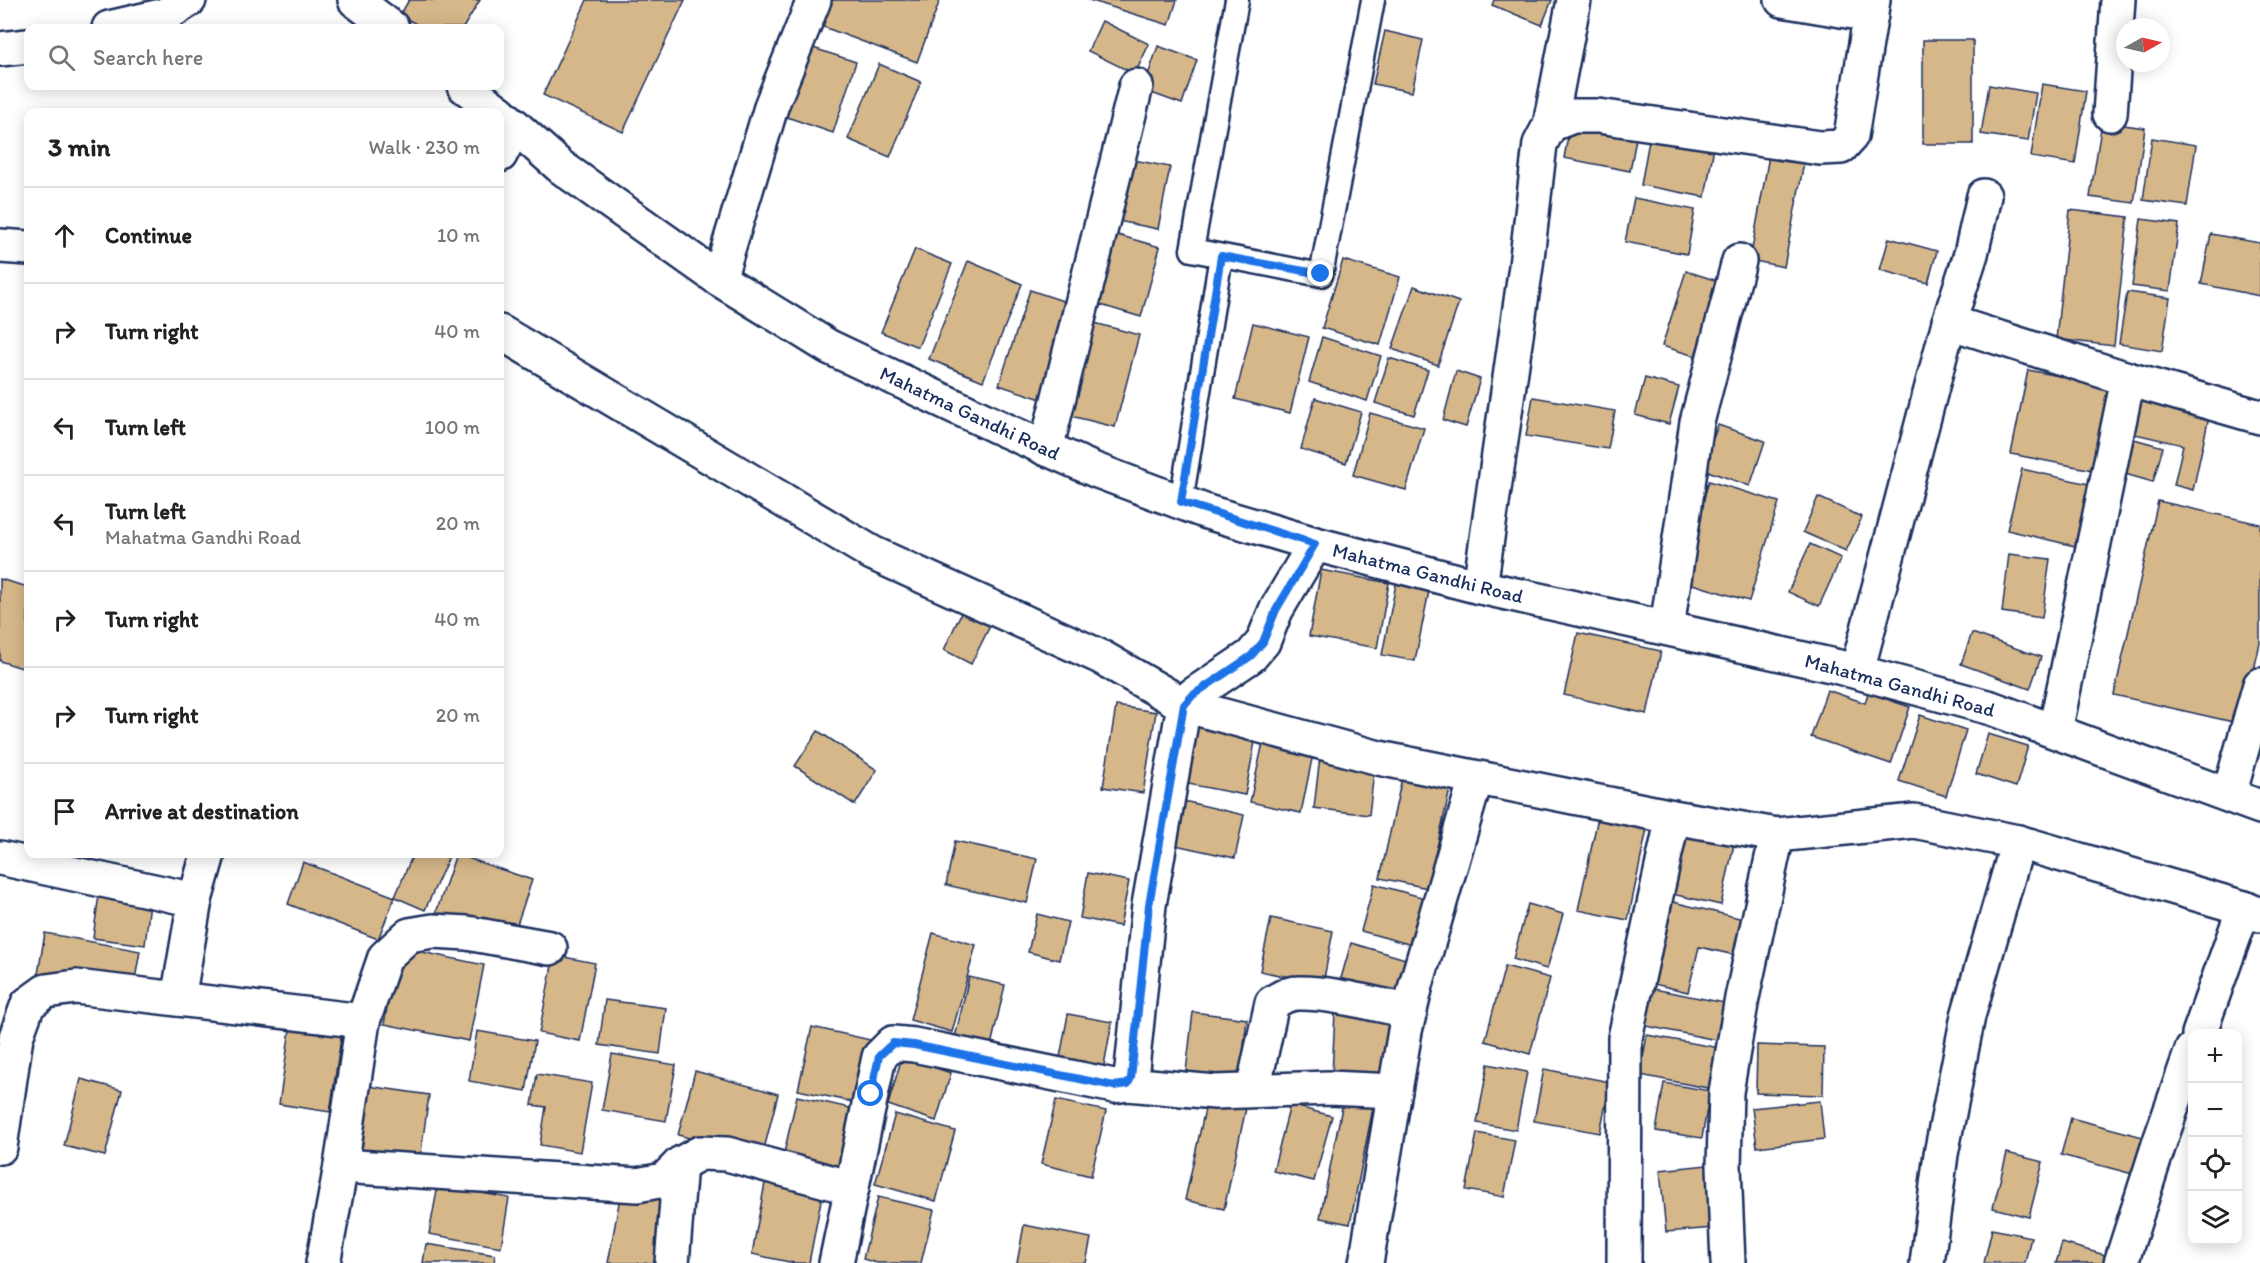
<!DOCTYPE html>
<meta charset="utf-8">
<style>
body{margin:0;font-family:Itim,sans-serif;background:#f2f2f2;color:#222}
.controls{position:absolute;right:18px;bottom:18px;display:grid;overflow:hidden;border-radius:12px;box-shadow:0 3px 15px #0003}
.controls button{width:54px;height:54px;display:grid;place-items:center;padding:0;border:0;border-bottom:2px solid #e0e0e0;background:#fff;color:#222;font:30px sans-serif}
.compass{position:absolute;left:2116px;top:18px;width:54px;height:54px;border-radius:50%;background:#fff;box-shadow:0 3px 15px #0003;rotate:82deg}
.stop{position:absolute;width:18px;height:18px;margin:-14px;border:4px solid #1a73e8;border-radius:50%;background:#fff}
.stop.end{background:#1a73e8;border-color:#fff;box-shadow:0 2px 6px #0008}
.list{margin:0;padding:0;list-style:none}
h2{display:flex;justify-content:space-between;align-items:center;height:78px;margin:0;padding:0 24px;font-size:26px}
h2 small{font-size:20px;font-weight:400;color:#767676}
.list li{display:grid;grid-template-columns:39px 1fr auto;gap:18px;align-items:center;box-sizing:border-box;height:96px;padding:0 24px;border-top:2px solid #e0e0e0}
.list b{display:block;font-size:22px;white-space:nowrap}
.list p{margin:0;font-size:20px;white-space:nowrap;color:#767676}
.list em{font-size:20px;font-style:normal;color:#767676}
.icon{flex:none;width:33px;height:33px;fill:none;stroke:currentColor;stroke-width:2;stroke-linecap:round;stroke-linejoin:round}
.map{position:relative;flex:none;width:2260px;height:1263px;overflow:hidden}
.search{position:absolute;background:#fff;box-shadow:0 3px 15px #0003;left:24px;top:24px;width:480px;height:66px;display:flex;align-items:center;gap:15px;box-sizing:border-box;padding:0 21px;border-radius:12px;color:#767676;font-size:22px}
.panel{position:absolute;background:#fff;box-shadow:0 3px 15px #0003;left:24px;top:108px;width:480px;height:750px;border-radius:12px}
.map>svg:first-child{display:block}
.building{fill:#d6b789;stroke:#1b2f5e;stroke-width:1.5}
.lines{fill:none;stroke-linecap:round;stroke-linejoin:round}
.service-casing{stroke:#1b2f5e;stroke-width:27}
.minor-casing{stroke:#1b2f5e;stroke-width:38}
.secondary-casing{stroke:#1b2f5e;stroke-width:38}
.service{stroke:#fff;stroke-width:22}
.minor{stroke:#fff;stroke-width:33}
.secondary{stroke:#fff;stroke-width:33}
.route{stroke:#1a73e8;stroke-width:8}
.labels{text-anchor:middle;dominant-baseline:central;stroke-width:6;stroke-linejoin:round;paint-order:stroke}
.street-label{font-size:20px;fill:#1b2f5e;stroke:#fff}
</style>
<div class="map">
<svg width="2260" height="1263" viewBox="0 0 2260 1263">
<rect width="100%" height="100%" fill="#fff"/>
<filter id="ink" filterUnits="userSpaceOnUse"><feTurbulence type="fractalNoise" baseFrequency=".0167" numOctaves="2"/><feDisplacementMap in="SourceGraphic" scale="12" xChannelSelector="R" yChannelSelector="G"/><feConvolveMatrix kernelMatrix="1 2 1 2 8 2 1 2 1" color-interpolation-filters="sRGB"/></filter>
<g filter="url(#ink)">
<g class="building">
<path d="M 409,0 L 480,0 L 463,28 L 423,28 L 400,15 Z"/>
<path d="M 587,0 L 685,0 L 623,132 L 543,95 Z"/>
<path d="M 822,0 L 940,0 L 917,62 L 813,23 Z"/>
<path d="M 1089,0 L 1177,0 L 1169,25 Z"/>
<path d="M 1494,0 L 1552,0 L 1542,25 L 1492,5 Z"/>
<path d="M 1102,21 L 1149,44 L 1135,74 L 1088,51 Z"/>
<path d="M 1385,31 L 1423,40 L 1412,92 L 1373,84 Z"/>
<rect x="1923" y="40" width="50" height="104"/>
<path d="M 807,46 L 856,62 L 833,133 L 784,116 Z"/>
<path d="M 1158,46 L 1197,60 L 1182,104 L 1143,90 Z"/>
<path d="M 879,64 L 921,82 L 890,157 L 848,139 Z"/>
<path d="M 2042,84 L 2086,91 L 2075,164 L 2031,157 Z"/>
<path d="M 1989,85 L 2036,93 L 2028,141 L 1981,134 Z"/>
<path d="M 1571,120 L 1637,133 L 1630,171 L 1564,158 Z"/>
<path d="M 2102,122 L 2145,128 L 2134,203 L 2090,197 Z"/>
<path d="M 1651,129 L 1715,141 L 1705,197 L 1641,185 Z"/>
<path d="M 2152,138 L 2196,145 L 2187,206 L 2143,200 Z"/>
<path d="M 1771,145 L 1806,152 L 1784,267 L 1750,260 Z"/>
<path d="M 1129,159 L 1170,167 L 1158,229 L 1118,221 Z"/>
<path d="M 1634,198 L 1695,210 L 1687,254 L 1625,242 Z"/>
<path d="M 2070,210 L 2128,217 L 2114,346 L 2056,339 Z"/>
<path d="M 2141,219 L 2179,224 L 2170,291 L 2132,286 Z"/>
<path d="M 1114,234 L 1160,247 L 1141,317 L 1094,303 Z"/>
<path d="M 2211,234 L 2260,243 L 2260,296 L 2201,284 Z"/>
<path d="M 1889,238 L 1937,251 L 1928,283 L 1880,270 Z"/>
<path d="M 915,249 L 952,264 L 918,347 L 881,332 Z"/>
<path d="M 1343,260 L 1400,277 L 1380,345 L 1322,328 Z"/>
<path d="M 968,261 L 1022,284 L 983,381 L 929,359 Z"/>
<path d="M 1686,271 L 1718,281 L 1695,356 L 1662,346 Z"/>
<path d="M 1414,286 L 1459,302 L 1438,365 L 1392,349 Z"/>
<path d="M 1030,290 L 1078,306 L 1047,401 L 999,385 Z"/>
<path d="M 2127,292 L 2170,298 L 2162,351 L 2119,344 Z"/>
<path d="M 1091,322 L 1139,335 L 1115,427 L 1067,415 Z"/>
<path d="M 1253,323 L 1309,337 L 1290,413 L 1235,399 Z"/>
<path d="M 1322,337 L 1381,356 L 1367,401 L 1309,382 Z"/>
<path d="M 1389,358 L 1428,370 L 1414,415 L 1375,403 Z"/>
<path d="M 2028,370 L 2115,387 L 2098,471 L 2011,454 Z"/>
<path d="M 1456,371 L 1480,379 L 1466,427 L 1443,420 Z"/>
<path d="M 1645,378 L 1679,387 L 1669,424 L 1635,415 Z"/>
<path d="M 2140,396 L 2210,412 L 2193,490 L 2174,485 L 2183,445 L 2131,433 Z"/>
<path d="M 1533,397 L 1615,411 L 1608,449 L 1526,436 Z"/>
<path d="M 1315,398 L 1361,412 L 1346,463 L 1301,449 Z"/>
<path d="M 1370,413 L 1424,428 L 1406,490 L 1353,475 Z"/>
<path d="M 1718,425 L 1765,441 L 1750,486 L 1702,469 Z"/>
<path d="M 2134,439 L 2163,447 L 2153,482 L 2125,474 Z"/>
<path d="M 2022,469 L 2089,484 L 2075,546 L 2007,530 Z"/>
<path d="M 1709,481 L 1779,502 L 1749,601 L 1679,580 Z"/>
<path d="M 1818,497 L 1862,517 L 1846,551 L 1803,532 Z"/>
<path d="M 2158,501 L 2260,524 L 2260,643 L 2242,724 L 2114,695 Z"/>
<path d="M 1810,544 L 1841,558 L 1819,606 L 1788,592 Z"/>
<path d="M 2009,554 L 2050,559 L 2042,618 L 2002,612 Z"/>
<path d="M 1321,570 L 1389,583 L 1377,648 L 1309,636 Z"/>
<path d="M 0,579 L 28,587 L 28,670 L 0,661 Z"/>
<path d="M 1396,584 L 1429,591 L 1415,661 L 1382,655 Z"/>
<path d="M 963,609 L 991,624 L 971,664 L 944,650 Z"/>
<path d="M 1578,633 L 1661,651 L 1647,714 L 1564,695 Z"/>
<path d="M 1972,633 L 2041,657 L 2030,689 L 1961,664 Z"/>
<path d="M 1827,690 L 1865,703 L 1868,693 L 1910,707 L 1891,764 L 1811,737 Z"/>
<path d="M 1116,706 L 1156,712 L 1143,793 L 1103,787 Z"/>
<path d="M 1920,715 L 1966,730 L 1946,796 L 1899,781 Z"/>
<path d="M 1196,719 L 1257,731 L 1245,795 L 1183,783 Z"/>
<path d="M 818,731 L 877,770 L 855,805 L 795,766 Z"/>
<path d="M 1988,734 L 2028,746 L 2016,787 L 1976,774 Z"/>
<path d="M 1264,738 L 1314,749 L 1301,813 L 1250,802 Z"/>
<path d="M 1320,756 L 1375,763 L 1369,815 L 1314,808 Z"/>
<path d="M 1402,778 L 1450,789 L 1428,888 L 1380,878 Z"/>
<path d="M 1175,799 L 1244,815 L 1235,858 L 1166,843 Z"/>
<path d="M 1600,808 L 1649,819 L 1628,920 L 1578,910 Z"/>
<path d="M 1685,833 L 1734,844 L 1721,905 L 1672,894 Z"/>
<path d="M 955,841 L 1037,859 L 1027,903 L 946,885 Z"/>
<path d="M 413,854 L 450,854 L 425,910 L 395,897 Z"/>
<path d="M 456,854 L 532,880 L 512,939 L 436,913 Z"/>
<path d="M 303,862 L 395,897 L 378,939 L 288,904 Z"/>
<path d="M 1088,873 L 1129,881 L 1120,926 L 1080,918 Z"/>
<path d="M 1374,884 L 1425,898 L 1412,945 L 1361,931 Z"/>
<path d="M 100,887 L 151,894 L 145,945 L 93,938 Z"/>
<path d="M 1669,901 L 1752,921 L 1744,957 L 1699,947 L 1688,992 L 1650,983 Z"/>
<path d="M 1528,904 L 1563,914 L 1547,969 L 1513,959 Z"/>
<path d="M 1037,914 L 1068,922 L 1059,960 L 1028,952 Z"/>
<path d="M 1271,918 L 1333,931 L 1323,984 L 1260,971 Z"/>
<path d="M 45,933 L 140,951 L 133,991 L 38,974 Z"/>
<path d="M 933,933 L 976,945 L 952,1032 L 910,1020 Z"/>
<path d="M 1351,943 L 1409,960 L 1396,1006 L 1338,989 Z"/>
<path d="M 398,947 L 484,965 L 469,1041 L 384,1024 Z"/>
<path d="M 554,955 L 595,963 L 580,1041 L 539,1033 Z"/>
<path d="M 1505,966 L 1550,978 L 1530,1054 L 1485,1041 Z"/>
<path d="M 969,977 L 1005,985 L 990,1050 L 954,1042 Z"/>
<path d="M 1649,988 L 1730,1004 L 1722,1041 L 1641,1025 Z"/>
<path d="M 605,1000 L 666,1008 L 660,1054 L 599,1045 Z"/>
<path d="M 1335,1011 L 1395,1014 L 1392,1079 L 1332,1076 Z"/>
<path d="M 1193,1012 L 1247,1019 L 1240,1079 L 1186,1072 Z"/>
<path d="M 1068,1014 L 1112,1022 L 1103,1071 L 1059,1063 Z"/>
<path d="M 291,1023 L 342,1031 L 330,1112 L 279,1104 Z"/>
<path d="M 812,1027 L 875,1041 L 862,1104 L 798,1090 Z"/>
<path d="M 477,1031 L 535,1041 L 526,1091 L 469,1081 Z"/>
<path d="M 1647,1035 L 1720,1048 L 1713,1089 L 1640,1075 Z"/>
<path d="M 1757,1045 L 1824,1047 L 1823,1095 L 1756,1093 Z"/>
<path d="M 612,1054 L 676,1065 L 666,1121 L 602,1110 Z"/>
<path d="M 902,1057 L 951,1073 L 936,1121 L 888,1105 Z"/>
<path d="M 1488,1064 L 1527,1072 L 1516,1130 L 1477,1123 Z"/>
<path d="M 1544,1069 L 1610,1082 L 1600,1133 L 1534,1121 Z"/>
<path d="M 695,1071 L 778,1094 L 762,1157 L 678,1135 Z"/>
<path d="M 537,1074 L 592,1083 L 580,1152 L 540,1145 L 546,1107 L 532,1105 Z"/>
<path d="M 81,1079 L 122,1090 L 105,1156 L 64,1146 Z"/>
<path d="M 1664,1083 L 1710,1091 L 1702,1138 L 1656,1131 Z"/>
<path d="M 361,1085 L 429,1095 L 420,1160 L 351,1149 Z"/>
<path d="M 797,1096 L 854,1109 L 840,1175 L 782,1162 Z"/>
<path d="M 1344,1097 L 1374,1103 L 1350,1224 L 1320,1218 Z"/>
<path d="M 1056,1100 L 1106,1111 L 1091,1176 L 1041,1164 Z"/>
<path d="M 1207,1100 L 1246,1108 L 1224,1209 L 1185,1200 Z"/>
<path d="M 1820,1101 L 1824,1139 L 1757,1147 L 1752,1108 Z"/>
<path d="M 1290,1105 L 1332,1116 L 1314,1181 L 1273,1171 Z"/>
<path d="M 895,1114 L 955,1131 L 936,1201 L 875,1184 Z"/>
<path d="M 2071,1118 L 2143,1137 L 2133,1174 L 2061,1155 Z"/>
<path d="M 1477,1133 L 1515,1140 L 1504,1197 L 1466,1190 Z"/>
<path d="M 2007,1153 L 2043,1162 L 2029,1217 L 1993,1208 Z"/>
<path d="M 1707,1165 L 1714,1228 L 1666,1232 L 1660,1170 Z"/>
<path d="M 765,1183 L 822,1195 L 809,1263 L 794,1263 L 752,1254 Z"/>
<path d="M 438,1185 L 509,1198 L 501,1247 L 429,1234 Z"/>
<path d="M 621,1192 L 666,1200 L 656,1263 L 608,1263 Z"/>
<path d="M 878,1197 L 934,1210 L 921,1263 L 877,1263 L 863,1259 Z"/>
<path d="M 1024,1225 L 1091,1238 L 1086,1263 L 1017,1263 Z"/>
<path d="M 1992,1229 L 2031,1237 L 2025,1263 L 1984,1263 Z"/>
<path d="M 2062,1243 L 2105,1255 L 2103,1263 L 2056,1263 Z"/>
<path d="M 426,1244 L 495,1255 L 494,1263 L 423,1263 Z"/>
</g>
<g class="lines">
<g class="service-casing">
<g id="service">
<path d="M 1237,0 L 1192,250 L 1321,275 L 1373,0"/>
<path d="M 1181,502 L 1221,256"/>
</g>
</g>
<g class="minor-casing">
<g id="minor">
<path d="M 1782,0 L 1871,15"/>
<path d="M 2110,114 L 2118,0"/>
<path d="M 1550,125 L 1574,0"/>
<path d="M 500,155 L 515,126"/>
<path d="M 0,246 L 28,248"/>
<path d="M 719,279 L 772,104 L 814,0"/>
<path d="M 1949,322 L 2128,379 L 2260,417"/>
<path d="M 500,332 L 872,553 L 1101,657 L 1184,705 L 1379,758 L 1673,817 L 1777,835 L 1914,821 L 2018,842 L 2244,908 L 2260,915"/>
<path d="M 1046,449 L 1136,86"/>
<path d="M 1480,587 L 1526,266 L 1540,144 L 1550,125 L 1573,116 L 1598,116 L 1820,148 L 1841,147 L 1851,136 L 1873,0"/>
<path d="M 1667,628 L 1697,422 L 1739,261"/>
<path d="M 1857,671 L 1949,322 L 1971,254 L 1984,196"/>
<path d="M 2055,731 L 2128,379"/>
<path d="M 2229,795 L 2260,685"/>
<path d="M 0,858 L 195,900"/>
<path d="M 178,999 L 195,900 L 208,854"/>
<path d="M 2199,1034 L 2244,908"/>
<path d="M 1128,1084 L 1215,1092 L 1329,1088 L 1395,1091"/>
<path d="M 1253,1090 L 1272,1003 C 1280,998 1288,993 1298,993 C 1330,992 1377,1005 1410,1011"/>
<path d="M 0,1147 L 16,1037 L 28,1004 L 46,991 L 76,987 L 363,1021"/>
<path d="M 341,1166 L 637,1185 L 664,1180 L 680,1164 L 700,1153 L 727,1154 L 852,1188"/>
<path d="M 323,1263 L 341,1166 L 363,1021 L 385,957 L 409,935 L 433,931 L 467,933 L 550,948"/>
<path d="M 672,1263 L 680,1164"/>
<path d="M 836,1263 L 879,1057 L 893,1043 L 914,1045 L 1114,1086 L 1128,1084 L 1131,1078 L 1149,905 L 1184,705 L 1193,695 L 1251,656 L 1263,642 L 1276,610 L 1315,544"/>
<path d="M 1366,1263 L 1405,1031 L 1416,985 L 1476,778"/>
<path d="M 1624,1263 L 1625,1038 L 1673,817"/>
<path d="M 1728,1263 L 1724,1166 L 1726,1092 L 1742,998 L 1777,835"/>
<path d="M 1927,1263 L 1941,1154 L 1968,1016 L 2018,842"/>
<path d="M 2121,1263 L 2160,1141 L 2192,1050"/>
</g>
</g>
<g class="secondary-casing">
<g id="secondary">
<path d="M 355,0 L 392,28"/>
<path d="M 109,28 L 165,15 L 189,0"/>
<path d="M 0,49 L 28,46"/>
<path d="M 464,86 L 499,112"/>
<path d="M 500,113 L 561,167 L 719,279 L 829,347 L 1007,431 L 1095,470 L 1207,512 L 1315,544 L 1480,587 L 1835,666 L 1991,708 L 2260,807"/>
</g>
</g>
<use href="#service" class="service"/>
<use href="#minor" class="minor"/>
<use href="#secondary" class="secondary"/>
</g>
</g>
<g class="lines" filter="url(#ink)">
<path class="route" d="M 871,1094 L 879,1056 L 893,1043 L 914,1045 L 1114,1086 L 1128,1084 L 1131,1078 L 1149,905 L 1184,705 L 1193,695 L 1251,656 L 1263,642 L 1276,610 L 1315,544 L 1181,502 L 1221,256 L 1321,274"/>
</g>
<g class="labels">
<g class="street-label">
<text transform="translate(970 413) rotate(25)">Mahatma Gandhi Road</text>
<text transform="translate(1428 573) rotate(14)">Mahatma Gandhi Road</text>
<text transform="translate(1900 685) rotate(15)">Mahatma Gandhi Road</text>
</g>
</g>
</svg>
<div class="controls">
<button>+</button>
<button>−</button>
<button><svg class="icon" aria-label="locate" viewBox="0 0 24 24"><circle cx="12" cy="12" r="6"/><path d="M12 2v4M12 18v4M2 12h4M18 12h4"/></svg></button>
<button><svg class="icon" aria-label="layers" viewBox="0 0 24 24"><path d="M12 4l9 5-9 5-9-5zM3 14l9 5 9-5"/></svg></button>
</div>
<svg class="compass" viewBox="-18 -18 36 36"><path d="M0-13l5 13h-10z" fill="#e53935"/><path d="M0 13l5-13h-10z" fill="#767676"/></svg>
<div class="stop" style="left:871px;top:1094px"></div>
<div class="stop end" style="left:1321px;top:274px"></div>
<div class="search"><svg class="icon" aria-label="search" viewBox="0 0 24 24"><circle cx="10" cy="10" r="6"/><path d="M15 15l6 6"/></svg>Search here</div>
<section class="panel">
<h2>3 min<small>Walk · 230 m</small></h2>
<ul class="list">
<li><svg class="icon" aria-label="ahead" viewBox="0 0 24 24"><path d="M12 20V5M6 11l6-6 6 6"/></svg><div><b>Continue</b></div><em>10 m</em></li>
<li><svg class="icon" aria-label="right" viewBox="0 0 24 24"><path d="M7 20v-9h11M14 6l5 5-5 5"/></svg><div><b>Turn right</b></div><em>40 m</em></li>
<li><svg class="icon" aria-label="left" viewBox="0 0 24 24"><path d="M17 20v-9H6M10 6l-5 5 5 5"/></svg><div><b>Turn left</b></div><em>100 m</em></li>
<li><svg class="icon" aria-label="left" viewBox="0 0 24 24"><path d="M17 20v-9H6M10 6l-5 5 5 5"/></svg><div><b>Turn left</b><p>Mahatma Gandhi Road</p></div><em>20 m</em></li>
<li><svg class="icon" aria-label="right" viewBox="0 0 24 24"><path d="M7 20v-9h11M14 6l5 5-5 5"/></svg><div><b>Turn right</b></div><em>40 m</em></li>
<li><svg class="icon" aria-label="right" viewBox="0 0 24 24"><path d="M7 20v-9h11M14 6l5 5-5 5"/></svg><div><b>Turn right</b></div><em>20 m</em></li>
<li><svg class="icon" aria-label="arrive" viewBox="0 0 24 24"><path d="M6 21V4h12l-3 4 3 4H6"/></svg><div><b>Arrive at destination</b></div></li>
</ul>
</section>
</div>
